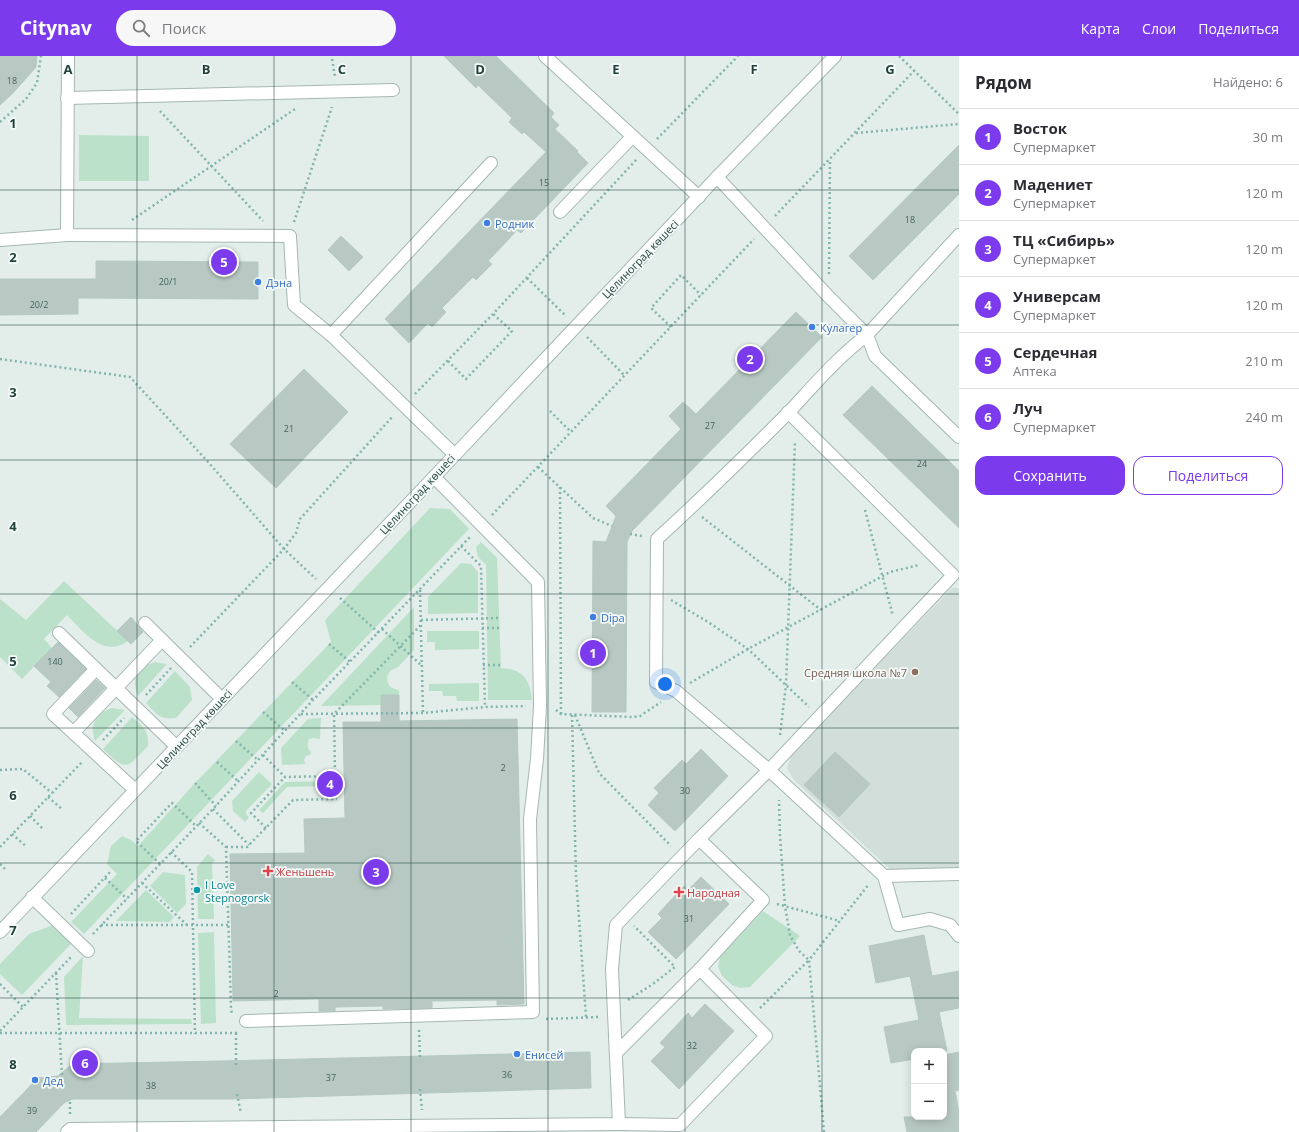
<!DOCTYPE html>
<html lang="ru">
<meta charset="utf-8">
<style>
body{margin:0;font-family:"Open Sans",sans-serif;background:#f7f7f7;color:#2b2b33}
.controls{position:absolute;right:12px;bottom:12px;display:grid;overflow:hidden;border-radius:8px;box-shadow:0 2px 10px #0003}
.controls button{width:36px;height:36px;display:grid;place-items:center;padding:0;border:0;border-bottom:1px solid #e1e1e2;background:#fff;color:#2b2b33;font:20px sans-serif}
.you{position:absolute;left:665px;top:628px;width:14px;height:14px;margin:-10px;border:3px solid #fff;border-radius:50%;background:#1a73e8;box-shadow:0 0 0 6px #1a73e833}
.badge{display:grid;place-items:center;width:26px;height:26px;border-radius:50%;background:#7c3aed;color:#fff;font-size:13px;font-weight:700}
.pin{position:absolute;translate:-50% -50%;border:2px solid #fff;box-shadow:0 1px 4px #0006}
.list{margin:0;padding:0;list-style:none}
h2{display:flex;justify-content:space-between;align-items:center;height:52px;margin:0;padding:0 16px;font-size:17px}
h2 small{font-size:13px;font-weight:400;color:#7c7c81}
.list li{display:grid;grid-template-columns:26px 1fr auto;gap:12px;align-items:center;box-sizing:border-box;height:56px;padding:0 16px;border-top:1px solid #e1e1e2}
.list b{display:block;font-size:15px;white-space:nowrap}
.list p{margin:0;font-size:13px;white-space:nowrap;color:#7c7c81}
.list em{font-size:13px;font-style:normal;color:#7c7c81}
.actions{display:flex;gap:8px;padding:12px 16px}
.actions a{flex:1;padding:9px 0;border:1px solid #7c3aed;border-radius:12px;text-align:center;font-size:14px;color:#7c3aed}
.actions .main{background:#7c3aed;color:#fff}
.icon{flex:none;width:22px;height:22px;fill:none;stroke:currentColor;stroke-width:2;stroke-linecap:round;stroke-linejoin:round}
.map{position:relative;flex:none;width:959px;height:1076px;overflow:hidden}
header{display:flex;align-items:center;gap:24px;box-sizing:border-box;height:56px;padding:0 20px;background:#7c3aed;color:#fff}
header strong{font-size:19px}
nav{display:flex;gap:22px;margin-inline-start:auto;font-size:14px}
.search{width:280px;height:36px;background:#f7f7f7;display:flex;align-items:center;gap:10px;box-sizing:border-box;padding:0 14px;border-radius:22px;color:#7c7c81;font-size:15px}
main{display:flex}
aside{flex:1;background:#fff}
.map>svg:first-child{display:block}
.built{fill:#d1deda}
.green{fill:#bbe1ca}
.building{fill:#b8c9c4;stroke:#b5c8c3}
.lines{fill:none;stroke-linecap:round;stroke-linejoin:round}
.minor-casing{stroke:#a5b7b3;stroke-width:14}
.path{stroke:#81b4ab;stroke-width:2.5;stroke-dasharray:2 3;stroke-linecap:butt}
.minor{stroke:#fff;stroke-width:12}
.grid{fill:none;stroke:#21413d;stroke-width:1;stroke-opacity:0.55}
.shop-dot{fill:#3f7fe0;stroke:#f4faf8;stroke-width:1.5}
.education-dot{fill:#8d6e63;stroke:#f4faf8;stroke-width:1.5}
.health-dot{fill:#e0444e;stroke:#f4faf8;stroke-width:1.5}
.culture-dot{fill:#0f9aa8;stroke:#f4faf8;stroke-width:1.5}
.labels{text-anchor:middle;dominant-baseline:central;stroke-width:3.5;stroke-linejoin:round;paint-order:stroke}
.number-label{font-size:9px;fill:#47635f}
.shop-label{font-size:11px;fill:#366cbe;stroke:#f4faf8;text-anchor:start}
.street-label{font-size:11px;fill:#21413d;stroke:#f4faf8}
.education-label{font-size:11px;fill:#785e54;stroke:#f4faf8;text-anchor:end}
.health-label{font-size:11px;fill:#be3a42;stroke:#f4faf8;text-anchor:start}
.culture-label{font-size:11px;fill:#0d838f;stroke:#f4faf8;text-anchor:start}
.grid-label{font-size:13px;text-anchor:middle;font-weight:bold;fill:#21413d;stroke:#f4faf8;stroke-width:3.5;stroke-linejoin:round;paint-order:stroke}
</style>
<header>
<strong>Citynav</strong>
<div class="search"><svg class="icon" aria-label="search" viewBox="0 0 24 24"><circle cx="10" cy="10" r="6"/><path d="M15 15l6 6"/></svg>Поиск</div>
<nav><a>Карта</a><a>Слои</a><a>Поделиться</a></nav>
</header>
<main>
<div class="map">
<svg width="959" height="1076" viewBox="0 0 959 1076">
<rect width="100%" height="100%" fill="#e3eeeb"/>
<path class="built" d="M 952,532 L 959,532 L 959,813 L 891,814 L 794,724 L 787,712 L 791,699 Z"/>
<g class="green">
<path d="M 79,79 L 149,80 L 149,125 L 79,125 Z"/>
<path d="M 430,452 L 450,453 L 469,473 L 84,878 L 71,866 L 117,818 L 107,808 L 111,790 L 122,780 L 131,784 L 138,790 L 195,727 L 331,586 L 325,564 Z"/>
<path d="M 481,486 L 497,502 L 501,612 C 523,613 530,623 532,644 L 488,644 L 486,509 L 478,501 L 476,491 Z"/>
<path d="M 461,507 L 471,508 L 478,516 L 478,557 L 428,558 L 428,541 Z"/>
<path d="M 64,525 L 128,585 C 103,603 83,575 67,559 L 44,583 L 52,592 L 22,623 L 0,601 L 0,543 L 26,564 Z"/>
<path d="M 414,551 L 414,594 L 398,611 L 390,615 L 387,621 C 388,630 390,632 399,634 L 399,639 L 381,639 L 381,649 L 321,650 Z"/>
<path d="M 427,575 L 479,575 L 479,593 L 435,594 L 435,586 L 427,586 Z"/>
<path d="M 155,606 L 167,608 L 138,640 C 131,621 136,612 155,606 Z"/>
<path d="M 175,615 L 190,631 L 192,644 L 176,662 C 159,664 157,658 146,647 Z"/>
<path d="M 479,627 L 479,645 L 457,645 L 456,640 L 443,640 L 442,635 L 429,635 L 429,628 Z"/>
<path d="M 112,652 L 125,654 L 95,685 C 89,669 96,657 112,652 Z"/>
<path d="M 132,661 C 143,671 149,674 148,690 C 126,713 127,716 103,693 Z"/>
<path d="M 321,662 L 320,683 L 313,682 L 309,683 C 307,688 307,692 311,696 L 310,699 L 306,700 L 304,704 L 305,708 L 282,709 L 281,692 L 308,663 Z"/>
<path d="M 259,716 L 272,728 L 246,755 L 246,758 L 249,761 L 245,766 L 233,755 L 232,745 Z"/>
<path d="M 328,725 L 328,730 L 287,731 L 263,757 L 259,754 L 285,726 Z"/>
<path d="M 208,798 L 215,804 L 212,808 L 214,863 L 198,863 L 197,811 Z"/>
<path d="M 163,816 L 185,819 L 186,848 L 177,857 L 150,830 Z"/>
<path d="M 146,834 L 174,861 L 170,866 L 116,865 Z"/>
<path d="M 763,855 L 800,880 L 750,931 L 740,932 L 732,929 L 722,920 L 718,911 L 720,901 Z"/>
<path d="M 53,869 L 72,887 L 22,939 L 0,918 L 0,908 L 29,878 Z"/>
<path d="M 214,876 L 216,967 L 201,968 L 198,877 Z"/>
<path d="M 83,900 L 79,962 L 191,963 L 192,968 L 66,969 L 64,921 Z"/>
</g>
<g class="building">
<path d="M 0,0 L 37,0 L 36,11 L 13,37 L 0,49 Z"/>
<path d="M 444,0 L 496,0 L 554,57 L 551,61 L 559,69 L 555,73 L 578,95 L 577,96 L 588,107 L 521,177 L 517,174 L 507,185 L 488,205 L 492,208 L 476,224 L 473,221 L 442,252 L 446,256 L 432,271 L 428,267 L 409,287 L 385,263 L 546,96 L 524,76 L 522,78 L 509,66 L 512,62 L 478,29 L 476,32 Z"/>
<path d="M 959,89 L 959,138 L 873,224 L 849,200 Z"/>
<path d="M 341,180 L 363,201 L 349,215 L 328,194 Z"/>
<path d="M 96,205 L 258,206 L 258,243 L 78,242 L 78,258 L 0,259 L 0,223 L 96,223 Z"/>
<path d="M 796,256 L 822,281 L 632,475 L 627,486 L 626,656 L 592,656 L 593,485 L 606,486 L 616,460 L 606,450 L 681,373 L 669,360 L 683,346 L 696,358 Z"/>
<path d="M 304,313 L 348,356 L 276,432 L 230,388 Z"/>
<path d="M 872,330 L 959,415 L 959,472 L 843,359 Z"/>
<path d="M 131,561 L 143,576 L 131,588 L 117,575 Z"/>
<path d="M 58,586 L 86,613 L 59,641 L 47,630 L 51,626 L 34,610 Z"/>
<path d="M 96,624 L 105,632 L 78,661 L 69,652 Z"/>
<path d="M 381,639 L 399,639 L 399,665 L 517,663 L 524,948 L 497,949 L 497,944 L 432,945 L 432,952 L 383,953 L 383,950 L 335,951 L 335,955 L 319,955 L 319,943 L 233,945 L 230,798 L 305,797 L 304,763 L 345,762 L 343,666 L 381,666 Z"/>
<path d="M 701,693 L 728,720 L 675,775 L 648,749 L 659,737 L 654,732 L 682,704 L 686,708 Z"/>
<path d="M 835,696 L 870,728 L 839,761 L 804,729 Z"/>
<path d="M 701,821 L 729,848 L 676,903 L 648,876 L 662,862 L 658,858 L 684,830 L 688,834 Z"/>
<path d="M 924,879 L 932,920 L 959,915 L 959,952 L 939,956 L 947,995 L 914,995 L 914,1003 L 891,1007 L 884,971 L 919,964 L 910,920 L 876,927 L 869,890 Z"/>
<path d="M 705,948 L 734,975 L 679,1033 L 651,1005 L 665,991 L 660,987 L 688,957 L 692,962 Z"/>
<path d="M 590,996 L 591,1032 L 233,1043 L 73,1043 L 64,1047 L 36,1076 L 0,1076 L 0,1061 L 38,1022 L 58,1020 L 72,1008 L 222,1005 Z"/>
<path d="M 959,996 L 959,1034 L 955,1035 L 959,1056 L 959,1076 L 907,1076 L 904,1061 L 944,1061 L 944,999 Z"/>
</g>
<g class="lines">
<g class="minor-casing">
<g id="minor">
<path d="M 68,0 L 67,179 L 290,180 L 294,249 L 331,279 L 455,399"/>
<path d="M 545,0 L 699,141"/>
<path d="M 67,42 L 393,34"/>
<path d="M 560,156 L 632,81"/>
<path d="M 959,179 L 867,279 L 875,300 L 959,381"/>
<path d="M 0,184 L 67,179"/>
<path d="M 331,279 L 491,107"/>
<path d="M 788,356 L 953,519 L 769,714 L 884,820 L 959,818"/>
<path d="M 145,567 L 222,643"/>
<path d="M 59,577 L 177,691"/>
<path d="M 96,613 L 53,658 L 135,734"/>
<path d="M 74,676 L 162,584"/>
<path d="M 884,820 L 898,869 L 930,863 L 950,869 L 959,880"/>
<path d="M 32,841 L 88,895"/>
<path d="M 0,876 L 434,421 L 717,121 L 835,0"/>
<path d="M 246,965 L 533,956 L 530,763 L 537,703 L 540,650 L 538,526 L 434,421"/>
<path d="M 616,997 L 700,913"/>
<path d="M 619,1068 L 680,1069 L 766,980 L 700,913 L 763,844 L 699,783 L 769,714 L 676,635 L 656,626 L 657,483 C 702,442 746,399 789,356 C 814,329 838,301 867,279 L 828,240 L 717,121"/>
<path d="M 67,1076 L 70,1073 L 619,1068 L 612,913 L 616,869 L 699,783"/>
</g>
</g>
<g class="path">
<path d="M 899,0 L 959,58"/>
<path d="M 332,3 L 335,21"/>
<path d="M 160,55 L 263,165"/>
<path d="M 0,66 L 26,43 L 37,27 L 41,0"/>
<path d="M 856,77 L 959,68"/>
<path d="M 657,83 L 738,0"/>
<path d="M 775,160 L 914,15"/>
<path d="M 132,164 L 295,53"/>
<path d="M 294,166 L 332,51"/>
<path d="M 829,218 L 830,103"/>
<path d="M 527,222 L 565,259"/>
<path d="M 671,271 L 651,252 L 681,219 L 701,239"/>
<path d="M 587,281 L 624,319"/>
<path d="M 0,303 L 130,321 L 209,407 L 284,493 L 316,523"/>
<path d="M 448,305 L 466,323 L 512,275 L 493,258"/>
<path d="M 415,338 L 493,258 L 637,103"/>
<path d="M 550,355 L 571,376"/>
<path d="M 538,411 L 593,462 L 612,470"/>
<path d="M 560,431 L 561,658"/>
<path d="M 865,454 L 893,560"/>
<path d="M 492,459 L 754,183"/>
<path d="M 702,461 L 821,554"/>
<path d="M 630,478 L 642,480"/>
<path d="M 461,490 L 481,510 L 485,651"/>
<path d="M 420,534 L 423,657"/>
<path d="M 340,542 L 379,577"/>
<path d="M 671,544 L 708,566 L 748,593 L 809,651"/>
<path d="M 421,564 L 499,562"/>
<path d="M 482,572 L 499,572"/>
<path d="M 382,573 L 421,609"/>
<path d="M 329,588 L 350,606"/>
<path d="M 190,591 L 284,493 L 296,477 L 300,463 L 393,360"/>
<path d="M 483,609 L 500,609"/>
<path d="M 292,626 L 313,644"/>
<path d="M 690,627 L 748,593 L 890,516 L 919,509"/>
<path d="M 146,639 L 171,612"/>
<path d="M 556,654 L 561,658 L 632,661 L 640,660 L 661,646"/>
<path d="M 263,656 L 285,675"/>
<path d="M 301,658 L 423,657 L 485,651 L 526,650"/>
<path d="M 572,659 L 576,820 L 586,961"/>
<path d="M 575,659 L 599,717 L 671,790"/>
<path d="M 780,679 L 786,629 L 795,385"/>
<path d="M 103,684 L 124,662"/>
<path d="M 236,685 L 258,704"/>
<path d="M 263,699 L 285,721 L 335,720 L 334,658 L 421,569"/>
<path d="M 217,706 L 238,725"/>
<path d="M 0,714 L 23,713 L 52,737"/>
<path d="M 195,727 L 216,750"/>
<path d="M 48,741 L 63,754"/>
<path d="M 213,753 L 249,789"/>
<path d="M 30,760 L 44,774"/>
<path d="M 199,767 L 226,791 L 231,952 L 232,959"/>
<path d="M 266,772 L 251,757 L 285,721"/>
<path d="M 12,778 L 27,791"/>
<path d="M 0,791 L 83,705"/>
<path d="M 226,791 L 247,791 L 293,744 L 337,743"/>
<path d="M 171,796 L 192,816 L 195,978"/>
<path d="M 0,808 L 6,814"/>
<path d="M 160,808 L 136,785 L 172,747 L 196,770"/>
<path d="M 105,822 L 127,843"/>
<path d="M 142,827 L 187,869"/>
<path d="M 777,848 L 840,865"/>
<path d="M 71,858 L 110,816"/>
<path d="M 101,869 L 228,869"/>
<path d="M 93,878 L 213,753 L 313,644 L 471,480"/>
<path d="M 56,917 L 62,1020"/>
<path d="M 0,928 L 23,951"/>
<path d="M 628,944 L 653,928 L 675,911 L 634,870"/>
<path d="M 760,952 L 809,904 L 799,895 L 790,879 L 785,850 L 780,780 L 779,744"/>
<path d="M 546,963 L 599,961"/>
<path d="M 419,974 L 420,1003"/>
<path d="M 0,975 L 72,900"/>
<path d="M 0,977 L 237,977"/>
<path d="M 236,977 L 236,1009"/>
<path d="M 420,1033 L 422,1054"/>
<path d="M 237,1038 L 241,1057"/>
<path d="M 70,1058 L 70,1044"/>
<path d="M 824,1076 L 809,904 L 869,828"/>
</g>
<use href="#minor" class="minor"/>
</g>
<path class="grid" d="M 137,0 L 137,1076M 274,0 L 274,1076M 411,0 L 411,1076M 548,0 L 548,1076M 685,0 L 685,1076M 822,0 L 822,1076M 0,134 L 959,134M 0,269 L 959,269M 0,404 L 959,404M 0,538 L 959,538M 0,672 L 959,672M 0,807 L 959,807M 0,942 L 959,942"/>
<g class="shop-dot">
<circle cx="487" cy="167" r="4"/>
<circle cx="258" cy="226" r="4"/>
<circle cx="812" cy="271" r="4"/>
<circle cx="593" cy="561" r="4"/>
<circle cx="517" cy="998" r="4"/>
<circle cx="35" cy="1024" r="4"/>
</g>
<circle class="education-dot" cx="915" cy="616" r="4"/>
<g class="health-dot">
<path d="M266 809h4v4h4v4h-4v4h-4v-4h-4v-4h4z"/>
<path d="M677 830h4v4h4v4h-4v4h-4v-4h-4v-4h4z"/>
</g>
<circle class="culture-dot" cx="197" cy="834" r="4"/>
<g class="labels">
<g class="number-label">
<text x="12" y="24">18</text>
<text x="544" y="126">15</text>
<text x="910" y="163">18</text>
<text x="168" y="225">20/1</text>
<text x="39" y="248">20/2</text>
<text x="710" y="369">27</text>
<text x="289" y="372">21</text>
<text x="922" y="407">24</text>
<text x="55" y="605">140</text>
<text x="503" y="711">2</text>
<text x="685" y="734">30</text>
<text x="689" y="862">31</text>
<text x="276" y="937">2</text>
<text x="692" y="989">32</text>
<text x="507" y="1018">36</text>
<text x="331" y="1021">37</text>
<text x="151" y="1029">38</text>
<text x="32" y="1054">39</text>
</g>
<g class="shop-label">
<text x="495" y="167">Родник</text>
<text x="266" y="226">Дэна</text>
<text x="820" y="271">Кулагер</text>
<text x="601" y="561">Dipa</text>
<text x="525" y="998">Енисей</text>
<text x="43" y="1024">Дед</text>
</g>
<g class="street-label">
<text transform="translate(640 203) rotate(-46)">Целиноград көшесі</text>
<text transform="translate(417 438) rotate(-47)">Целиноград көшесі</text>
<text transform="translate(194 673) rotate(-47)">Целиноград көшесі</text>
</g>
<g class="education-label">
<text x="907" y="616">Средняя школа №7</text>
</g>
<g class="health-label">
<text x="276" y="815">Женьшень</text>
<text x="687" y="836">Народная</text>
</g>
<g class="culture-label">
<text x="205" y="828">I Love<tspan x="205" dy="13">Stepnogorsk</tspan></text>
</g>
</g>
<g class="grid-label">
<text x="68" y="18">A</text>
<text x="206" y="18">B</text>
<text x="342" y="18">C</text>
<text x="480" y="18">D</text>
<text x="616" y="18">E</text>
<text x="754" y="18">F</text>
<text x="890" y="18">G</text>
<text x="13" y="72">1</text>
<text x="13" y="206">2</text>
<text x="13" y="341">3</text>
<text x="13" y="475">4</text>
<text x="13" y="610">5</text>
<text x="13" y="744">6</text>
<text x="13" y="879">7</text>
<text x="13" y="1013">8</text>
</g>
</svg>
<div class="controls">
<button>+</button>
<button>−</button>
</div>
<div class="you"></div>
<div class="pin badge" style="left:593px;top:597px">1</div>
<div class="pin badge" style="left:750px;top:303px">2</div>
<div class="pin badge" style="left:376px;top:816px">3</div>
<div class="pin badge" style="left:330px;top:728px">4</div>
<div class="pin badge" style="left:224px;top:206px">5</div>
<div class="pin badge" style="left:85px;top:1007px">6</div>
</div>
<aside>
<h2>Рядом<small>Найдено: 6</small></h2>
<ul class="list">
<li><span class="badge">1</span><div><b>Восток</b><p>Супермаркет</p></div><em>30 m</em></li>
<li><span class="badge">2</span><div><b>Мадениет</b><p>Супермаркет</p></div><em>120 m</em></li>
<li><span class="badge">3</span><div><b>ТЦ «Сибирь»</b><p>Супермаркет</p></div><em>120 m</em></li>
<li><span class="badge">4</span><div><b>Универсам</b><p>Супермаркет</p></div><em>120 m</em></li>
<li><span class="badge">5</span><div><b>Сердечная</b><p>Аптека</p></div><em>210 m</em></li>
<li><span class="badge">6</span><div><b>Луч</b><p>Супермаркет</p></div><em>240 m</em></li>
</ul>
<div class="actions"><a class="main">Сохранить</a><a>Поделиться</a></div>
</aside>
</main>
